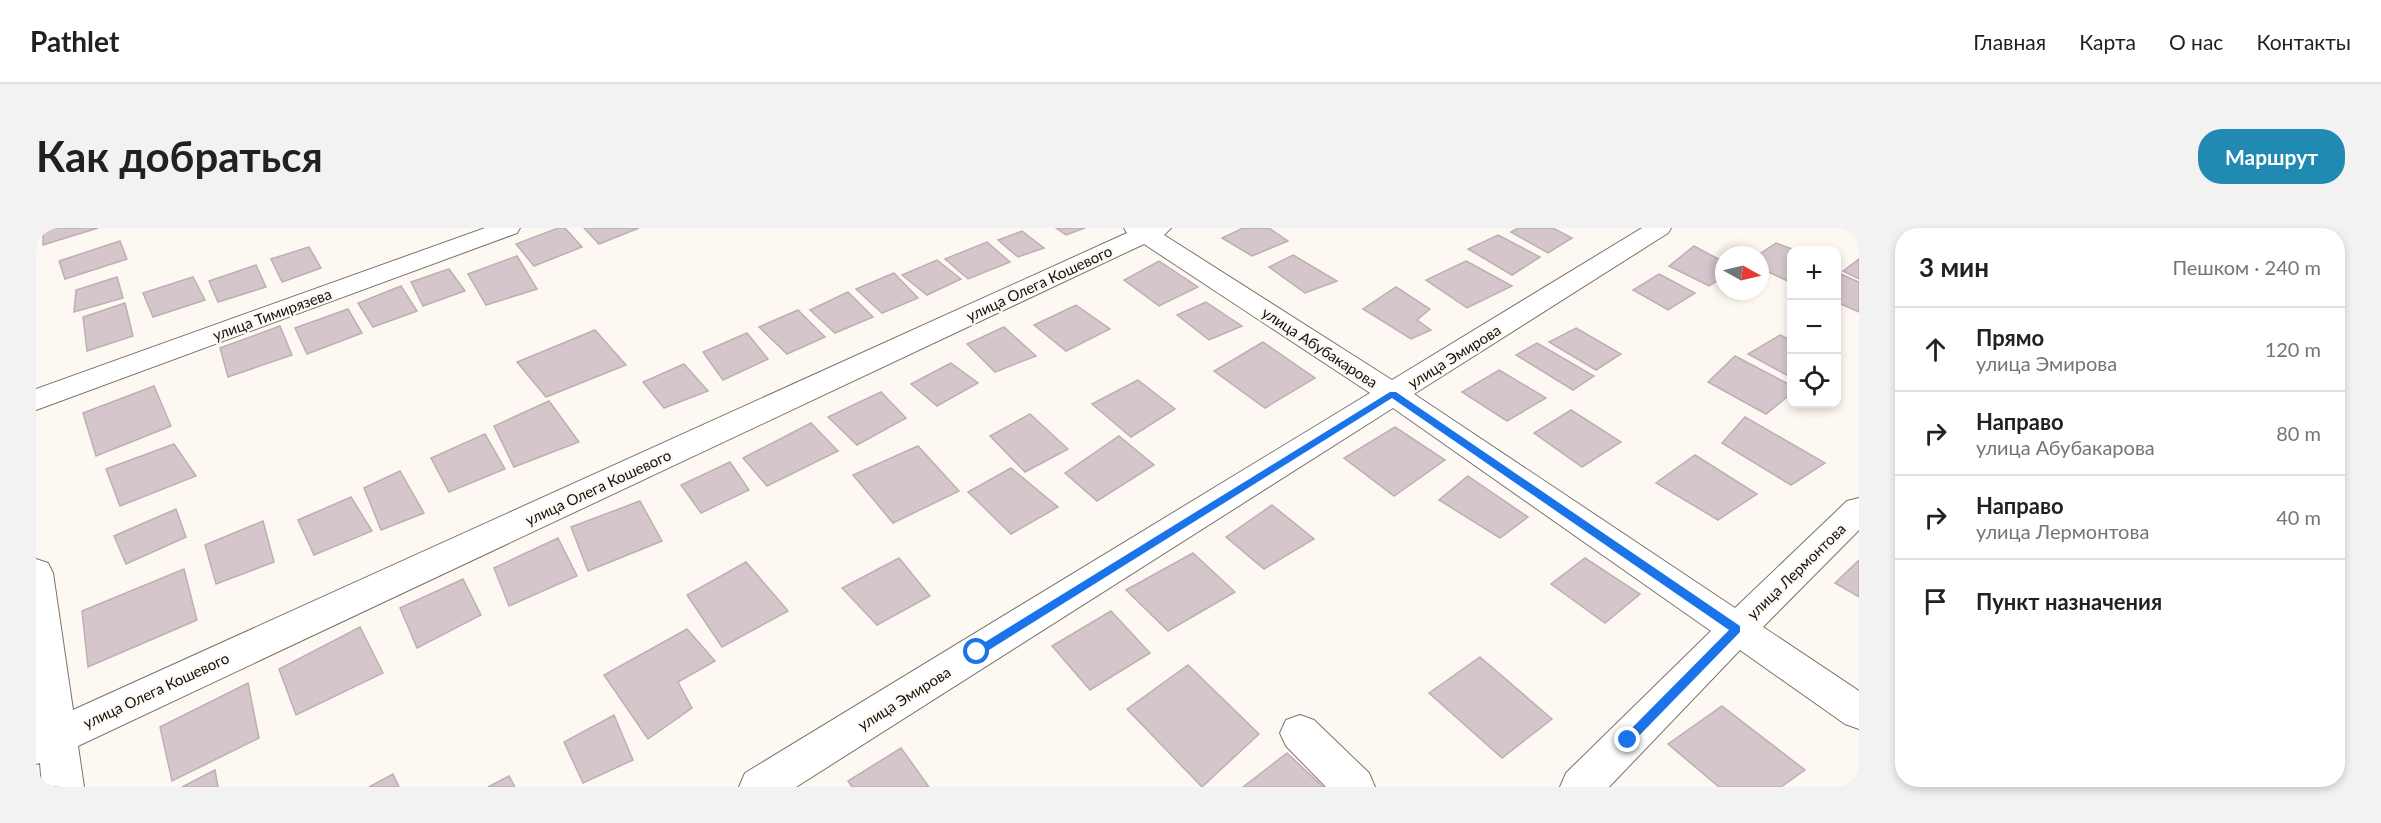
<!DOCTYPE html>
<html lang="ru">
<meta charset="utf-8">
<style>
body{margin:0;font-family:Lato,sans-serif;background:#f2f2f2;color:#202124}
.controls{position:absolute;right:18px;top:18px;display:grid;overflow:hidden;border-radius:12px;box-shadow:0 3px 9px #0003}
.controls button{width:54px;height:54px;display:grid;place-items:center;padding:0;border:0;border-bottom:2px solid #e0e0e0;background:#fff;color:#202124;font:30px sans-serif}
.compass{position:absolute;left:1679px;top:18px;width:54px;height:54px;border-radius:50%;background:#fff;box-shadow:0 3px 9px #0003;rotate:98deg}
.stop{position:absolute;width:18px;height:18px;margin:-14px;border:4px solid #1a73e8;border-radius:50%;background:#fff}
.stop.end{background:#1a73e8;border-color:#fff;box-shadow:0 2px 6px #0008}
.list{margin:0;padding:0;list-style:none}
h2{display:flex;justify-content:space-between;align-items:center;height:78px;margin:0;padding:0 24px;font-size:26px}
h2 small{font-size:20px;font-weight:400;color:#757577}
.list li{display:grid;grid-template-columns:39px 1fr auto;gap:18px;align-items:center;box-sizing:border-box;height:84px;padding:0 24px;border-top:2px solid #e0e0e0}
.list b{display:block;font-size:22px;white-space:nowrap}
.list p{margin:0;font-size:20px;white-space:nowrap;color:#757577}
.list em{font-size:20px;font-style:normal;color:#757577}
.icon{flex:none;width:33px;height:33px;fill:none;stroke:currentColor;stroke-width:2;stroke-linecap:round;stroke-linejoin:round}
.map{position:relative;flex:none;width:1823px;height:559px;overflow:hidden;border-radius:24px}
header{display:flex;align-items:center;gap:36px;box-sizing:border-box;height:84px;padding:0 30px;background:#fff;border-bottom:2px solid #e0e0e0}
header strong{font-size:28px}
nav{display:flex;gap:33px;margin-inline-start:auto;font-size:21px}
.intro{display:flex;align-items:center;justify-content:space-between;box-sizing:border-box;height:144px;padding:0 36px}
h1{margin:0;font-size:42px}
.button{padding:15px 27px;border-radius:24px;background:#218ab2;color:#fff;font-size:21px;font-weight:700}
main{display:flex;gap:36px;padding:0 36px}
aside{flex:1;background:#fff;border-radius:24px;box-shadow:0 3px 9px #0003}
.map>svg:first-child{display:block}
.building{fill:#d4c6cb;stroke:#bdafb3;stroke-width:1.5}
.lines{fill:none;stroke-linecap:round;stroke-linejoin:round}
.minor-casing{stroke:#7d746c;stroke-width:2}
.minor{fill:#fff;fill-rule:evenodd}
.route{fill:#1a73e8}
.labels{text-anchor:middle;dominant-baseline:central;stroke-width:4.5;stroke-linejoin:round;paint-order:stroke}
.street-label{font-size:15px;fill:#14110e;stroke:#fef8f2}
</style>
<header>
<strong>Pathlet</strong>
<nav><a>Главная</a><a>Карта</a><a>О нас</a><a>Контакты</a></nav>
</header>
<div class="intro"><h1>Как добраться</h1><a class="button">Маршрут</a></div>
<main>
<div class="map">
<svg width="1823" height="559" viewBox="0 0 1823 559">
<rect width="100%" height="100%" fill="#fef8f2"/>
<g class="building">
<path d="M 7,0 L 62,0 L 7,17 Z"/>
<path d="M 522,0 L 529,0 L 546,19 L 498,38 L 480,16 Z"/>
<path d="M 548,0 L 603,0 L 563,16 Z"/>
<path d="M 1020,0 L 1049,0 L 1030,7 Z"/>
<path d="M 1207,0 L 1233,0 L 1252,13 L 1216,28 L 1186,10 Z"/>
<path d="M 1482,0 L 1517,0 L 1536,10 L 1512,25 L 1475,4 Z"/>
<path d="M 986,3 L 1008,20 L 982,29 L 962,12 Z"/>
<path d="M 1462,7 L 1504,29 L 1476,47 L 1432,21 Z"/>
<path d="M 84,13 L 91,31 L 29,51 L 23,33 Z"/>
<path d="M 951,14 L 974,34 L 932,51 L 909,31 Z"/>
<path d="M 1740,15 L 1759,22 L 1756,22 L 1756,55 L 1724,40 L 1724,27 L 1722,27 Z"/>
<path d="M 1658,18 L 1688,34 L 1688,48 L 1673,58 L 1633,38 Z"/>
<path d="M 273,19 L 285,40 L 246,54 L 235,31 Z"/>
<path d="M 1257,27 L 1301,53 L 1269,65 L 1233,39 Z"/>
<path d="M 481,28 L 501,61 L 450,77 L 432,46 Z"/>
<path d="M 1823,31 L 1823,51 L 1807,43 Z"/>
<path d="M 901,32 L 925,51 L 891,67 L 866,47 Z"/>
<path d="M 1123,33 L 1162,59 L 1123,78 L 1088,52 Z"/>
<path d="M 1430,33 L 1476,58 L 1431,80 L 1390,52 Z"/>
<path d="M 220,37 L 230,59 L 182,74 L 173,53 Z"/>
<path d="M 413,41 L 429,63 L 387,78 L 375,54 Z"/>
<path d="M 1800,44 L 1823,54 L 1823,84 L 1800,74 Z"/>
<path d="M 858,45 L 882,70 L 846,85 L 820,61 Z"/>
<path d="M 1623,46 L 1659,65 L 1632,82 L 1597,62 Z"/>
<path d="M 81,49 L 87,70 L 38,84 L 40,62 Z"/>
<path d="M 157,49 L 169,72 L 117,89 L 107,65 Z"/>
<path d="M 365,58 L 381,83 L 337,99 L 322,75 Z"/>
<path d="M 1360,59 L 1394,81 L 1381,92 L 1395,102 L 1375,111 L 1327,81 Z"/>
<path d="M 812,64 L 837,89 L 799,105 L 774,82 Z"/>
<path d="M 1170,74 L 1206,98 L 1173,112 L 1141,87 Z"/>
<path d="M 89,75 L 97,108 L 51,123 L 47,89 Z"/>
<path d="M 1040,77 L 1074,101 L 1030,123 L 998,97 Z"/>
<path d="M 312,81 L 326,105 L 271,126 L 259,100 Z"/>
<path d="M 762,82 L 789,109 L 751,126 L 723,99 Z"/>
<path d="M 244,98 L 256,127 L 192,149 L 184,120 Z"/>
<path d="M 968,99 L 1000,128 L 959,144 L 931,116 Z"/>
<path d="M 1540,100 L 1585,126 L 1560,142 L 1513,114 Z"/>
<path d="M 559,102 L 590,137 L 510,169 L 481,134 Z"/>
<path d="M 711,105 L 732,131 L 687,152 L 667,124 Z"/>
<path d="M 1744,107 L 1756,113 L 1756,150 L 1712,126 Z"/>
<path d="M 1227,114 L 1279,150 L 1229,180 L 1178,143 Z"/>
<path d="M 1501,115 L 1558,148 L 1537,162 L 1480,127 Z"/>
<path d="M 1699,128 L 1756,158 L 1756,165 L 1730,186 L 1672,154 Z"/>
<path d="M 915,135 L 942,155 L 901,178 L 875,156 Z"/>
<path d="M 648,136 L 672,163 L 628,180 L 607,154 Z"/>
<path d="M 1463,142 L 1510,170 L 1471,193 L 1426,164 Z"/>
<path d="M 1102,152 L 1139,181 L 1095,209 L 1056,176 Z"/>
<path d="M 118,158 L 135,198 L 60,228 L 47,185 Z"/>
<path d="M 845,164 L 870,190 L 821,217 L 792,189 Z"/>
<path d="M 513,173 L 543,214 L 478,239 L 458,198 Z"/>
<path d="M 1535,182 L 1585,214 L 1546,239 L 1498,205 Z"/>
<path d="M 994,186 L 1032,221 L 989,244 L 954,208 Z"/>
<path d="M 1709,189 L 1789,235 L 1755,257 L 1686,215 Z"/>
<path d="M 775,195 L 802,223 L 731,258 L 707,230 Z"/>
<path d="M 1359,199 L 1409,232 L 1358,268 L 1308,230 Z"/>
<path d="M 449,206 L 469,241 L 413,264 L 395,230 Z"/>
<path d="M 1083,208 L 1118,237 L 1061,273 L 1029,245 Z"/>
<path d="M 138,216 L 160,248 L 84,278 L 70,241 Z"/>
<path d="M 882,218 L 923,263 L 857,295 L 817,247 Z"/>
<path d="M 1659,227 L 1721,266 L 1682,292 L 1620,255 Z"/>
<path d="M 694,234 L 713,262 L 665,285 L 645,257 Z"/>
<path d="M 975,240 L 1022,279 L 975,306 L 932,264 Z"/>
<path d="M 364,243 L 388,285 L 345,302 L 328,260 Z"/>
<path d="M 1432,248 L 1492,289 L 1464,310 L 1403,272 Z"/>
<path d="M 315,269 L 336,303 L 278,327 L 262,292 Z"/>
<path d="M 604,273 L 626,313 L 552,343 L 535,299 Z"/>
<path d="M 1236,277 L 1278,311 L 1228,341 L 1190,309 Z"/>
<path d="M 140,281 L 150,309 L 90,336 L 78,308 Z"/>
<path d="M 227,293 L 238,334 L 180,356 L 169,317 Z"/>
<path d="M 522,310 L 541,348 L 473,378 L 458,340 Z"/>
<path d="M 1157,325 L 1199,364 L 1132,403 L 1090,362 Z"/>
<path d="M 863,330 L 894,368 L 841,397 L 806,360 Z"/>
<path d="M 1549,330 L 1604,366 L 1569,395 L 1515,356 Z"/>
<path d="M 1823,332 L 1823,369 L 1799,355 Z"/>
<path d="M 710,334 L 752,383 L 686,419 L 651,367 Z"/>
<path d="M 148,341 L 161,392 L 52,439 L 46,383 Z"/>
<path d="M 427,351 L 445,387 L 381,420 L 364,380 Z"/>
<path d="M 1075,383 L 1114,425 L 1054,462 L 1016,418 Z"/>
<path d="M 324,399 L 347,445 L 260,487 L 243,441 Z"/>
<path d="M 651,401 L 679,433 L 642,454 L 656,480 L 612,511 L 568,447 Z"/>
<path d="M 1444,429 L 1516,491 L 1466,530 L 1393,465 Z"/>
<path d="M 1152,437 L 1223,506 L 1166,559 L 1091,481 Z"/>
<path d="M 212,455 L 223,510 L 136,553 L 124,499 Z"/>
<path d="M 1686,478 L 1769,542 L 1745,559 L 1683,559 L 1632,516 Z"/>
<path d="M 578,487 L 597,532 L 547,555 L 528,514 Z"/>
<path d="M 865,520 L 893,559 L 816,559 L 812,553 Z"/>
<path d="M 1251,525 L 1287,559 L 1207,559 Z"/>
<path d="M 179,542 L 182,559 L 146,559 Z"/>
<path d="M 357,546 L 363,559 L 333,559 Z"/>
<path d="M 473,548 L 479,559 L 452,559 Z"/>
</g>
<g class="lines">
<g class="minor-casing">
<g id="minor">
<path d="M 449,0 L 484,0 L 481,5 L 0,182 L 0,161 Z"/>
<path d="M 1088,0 L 1135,0 L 1128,7 L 1356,152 L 1606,0 L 1635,0 L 1632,5 L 1378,166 L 1699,380 L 1811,273 L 1823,270 L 1823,302 L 1727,399 L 1823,463 L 1823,501 L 1809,496 L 1704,422 L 1573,559 L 1524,559 L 1530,545 L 1675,403 L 1357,180 L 760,559 L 703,559 L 709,545 L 1334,165 L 1108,16 L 42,518 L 48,559 L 6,559 L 4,535 L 0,536 L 0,331 L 12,335 L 17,345 L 37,482 L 1091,5 Z"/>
<path d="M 1264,487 L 1278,492 L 1333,545 L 1339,559 L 1290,559 L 1250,518 L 1244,505 L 1250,492 Z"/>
</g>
</g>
<use href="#minor" class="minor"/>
</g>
<path class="route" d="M 1354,164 L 1360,164 L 1704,398 L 1704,404 L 1596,515 L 1588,515 L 1588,508 L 1693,402 L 1356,170 L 945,427 L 938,427 L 938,421 Z"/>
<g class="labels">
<g class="street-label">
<text transform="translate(1003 55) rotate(-25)">улица Олега Кошевого</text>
<text transform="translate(236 86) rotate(-20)">улица Тимирязева</text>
<text transform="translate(1284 119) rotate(33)">улица Абубакарова</text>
<text transform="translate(1418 128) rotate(-32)">улица Эмирова</text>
<text transform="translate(562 259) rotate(-25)">улица Олега Кошевого</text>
<text transform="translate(1760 343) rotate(-44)">улица Лермонтова</text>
<text transform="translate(120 462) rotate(-25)">улица Олега Кошевого</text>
<text transform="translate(868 470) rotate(-32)">улица Эмирова</text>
</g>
</g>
</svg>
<div class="controls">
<button>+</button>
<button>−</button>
<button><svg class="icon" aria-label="locate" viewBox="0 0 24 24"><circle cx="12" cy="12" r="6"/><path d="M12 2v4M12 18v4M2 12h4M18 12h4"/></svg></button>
</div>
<svg class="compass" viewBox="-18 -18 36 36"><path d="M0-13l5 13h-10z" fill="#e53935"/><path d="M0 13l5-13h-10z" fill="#757577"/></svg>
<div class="stop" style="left:941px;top:424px"></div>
<div class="stop end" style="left:1592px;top:512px"></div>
</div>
<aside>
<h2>3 мин<small>Пешком · 240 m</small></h2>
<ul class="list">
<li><svg class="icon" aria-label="ahead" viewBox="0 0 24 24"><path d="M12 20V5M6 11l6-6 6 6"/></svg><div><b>Прямо</b><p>улица Эмирова</p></div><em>120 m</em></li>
<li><svg class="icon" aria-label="right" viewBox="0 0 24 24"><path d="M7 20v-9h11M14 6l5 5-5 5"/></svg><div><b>Направо</b><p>улица Абубакарова</p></div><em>80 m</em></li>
<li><svg class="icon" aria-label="right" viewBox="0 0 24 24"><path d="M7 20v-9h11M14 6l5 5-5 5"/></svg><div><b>Направо</b><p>улица Лермонтова</p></div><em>40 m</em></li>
<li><svg class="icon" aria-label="arrive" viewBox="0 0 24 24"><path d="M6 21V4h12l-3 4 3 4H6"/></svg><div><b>Пункт назначения</b></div></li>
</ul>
</aside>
</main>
